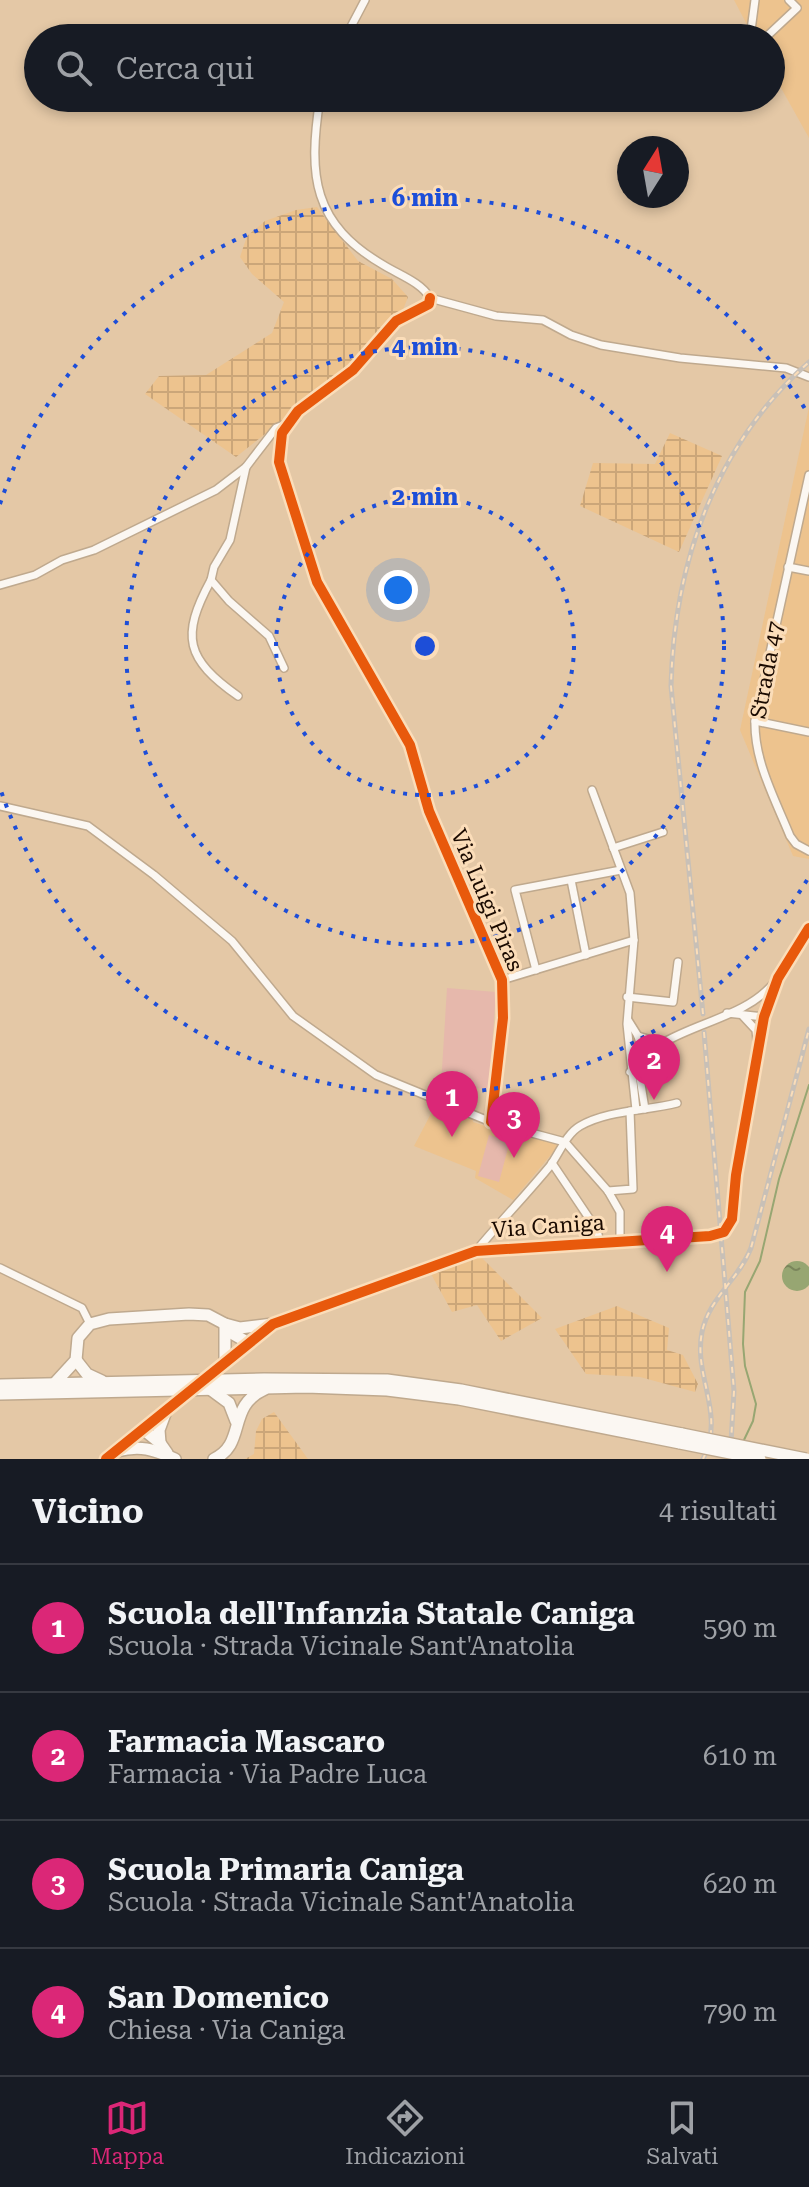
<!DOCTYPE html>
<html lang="it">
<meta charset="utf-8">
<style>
body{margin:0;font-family:"Roboto Serif",serif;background:#20242c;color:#f1f3f6}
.compass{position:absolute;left:617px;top:136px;width:72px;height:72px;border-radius:50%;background:#171b24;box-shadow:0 4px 12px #0003;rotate:11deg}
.you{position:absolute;left:398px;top:590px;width:28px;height:28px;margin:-20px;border:6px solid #fff;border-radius:50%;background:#1a73e8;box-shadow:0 0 0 12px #1a73e833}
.badge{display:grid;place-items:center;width:52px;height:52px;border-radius:50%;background:#db2777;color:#fff;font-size:26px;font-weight:700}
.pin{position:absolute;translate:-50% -66px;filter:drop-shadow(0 2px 4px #0008)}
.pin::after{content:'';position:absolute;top:42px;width:28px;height:24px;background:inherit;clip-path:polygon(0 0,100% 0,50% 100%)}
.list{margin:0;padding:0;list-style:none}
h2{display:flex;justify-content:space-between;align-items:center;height:104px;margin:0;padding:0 32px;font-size:34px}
h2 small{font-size:26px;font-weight:400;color:#9ea1a6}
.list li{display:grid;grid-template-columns:52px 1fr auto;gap:24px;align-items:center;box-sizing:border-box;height:128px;padding:0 32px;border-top:2px solid #363941}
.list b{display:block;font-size:30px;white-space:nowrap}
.list p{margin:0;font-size:26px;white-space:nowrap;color:#9ea1a6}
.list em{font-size:26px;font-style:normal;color:#9ea1a6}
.icon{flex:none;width:44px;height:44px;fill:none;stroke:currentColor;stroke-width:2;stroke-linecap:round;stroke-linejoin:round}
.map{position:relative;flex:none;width:809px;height:1459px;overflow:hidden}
.search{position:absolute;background:#171b24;box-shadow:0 4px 12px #0003;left:24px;right:24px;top:24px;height:88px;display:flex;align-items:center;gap:20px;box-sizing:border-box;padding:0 28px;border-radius:44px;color:#9ea1a6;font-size:30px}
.sheet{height:616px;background:#171b24}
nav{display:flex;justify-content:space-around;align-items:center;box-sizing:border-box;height:112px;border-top:2px solid #363941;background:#171b24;font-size:22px;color:#9ea1a6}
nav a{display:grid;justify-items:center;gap:4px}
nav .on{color:#db2777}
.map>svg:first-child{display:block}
.built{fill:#edc38e}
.industrial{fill:url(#industrial-grid)}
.green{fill:#e6b8ac}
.water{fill:url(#water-ripples)}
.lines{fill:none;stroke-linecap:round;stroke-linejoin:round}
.stream{stroke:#97a672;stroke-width:2}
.minor-tunnel{stroke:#c6ac8d;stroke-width:7;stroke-dasharray:7 3.5;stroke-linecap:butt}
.minor-casing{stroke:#bfa98e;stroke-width:10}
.highway-casing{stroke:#bfa98e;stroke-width:14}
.minor{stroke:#fbf7f2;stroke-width:7}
.highway{stroke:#fbf7f2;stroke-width:11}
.rail-casing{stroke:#c8c0b7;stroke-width:5}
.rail{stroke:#fbddb9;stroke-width:2;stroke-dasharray:6;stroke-linecap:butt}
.highway-bridge-casing{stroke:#bfa98e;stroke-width:14;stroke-linecap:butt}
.highway-bridge{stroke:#fbf7f2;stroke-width:11}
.cycleway-casing{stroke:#fbddb9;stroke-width:15}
.cycleway{stroke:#e8590c;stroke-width:10}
.ring{fill:none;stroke:#1d4ed8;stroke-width:4;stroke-dasharray:4 8}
.labels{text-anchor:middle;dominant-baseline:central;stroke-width:6;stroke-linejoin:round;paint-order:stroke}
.street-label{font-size:22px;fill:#1a0a00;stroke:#fbddb9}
.centre{fill:#1d4ed8;stroke:#fbddb9;stroke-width:4}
.ring-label{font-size:24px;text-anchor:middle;font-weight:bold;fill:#1d4ed8;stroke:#fbddb9;stroke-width:6;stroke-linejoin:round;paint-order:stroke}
</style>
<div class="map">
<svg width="809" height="1459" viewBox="0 0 809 1459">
<defs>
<pattern id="industrial-grid" width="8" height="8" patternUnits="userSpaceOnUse" patternTransform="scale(2)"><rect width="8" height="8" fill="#edc38e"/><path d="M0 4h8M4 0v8" fill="none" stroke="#cba679"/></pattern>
<pattern id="water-ripples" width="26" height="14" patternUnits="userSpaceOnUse" patternTransform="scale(2)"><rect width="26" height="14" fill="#97a672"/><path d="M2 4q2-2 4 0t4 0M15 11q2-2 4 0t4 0" fill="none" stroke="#7a855b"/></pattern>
</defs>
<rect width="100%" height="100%" fill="#e4c8a6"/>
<g class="built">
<path d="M 734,0 L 809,0 L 809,138 L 771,70 L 771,38 L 754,38 Z"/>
<path d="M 809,407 L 809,859 L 793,856 L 740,730 Z"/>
<path d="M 436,1104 L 472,1116 L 473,1122 L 488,1127 L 489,1124 L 560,1144 L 513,1200 L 475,1178 L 476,1171 L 414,1146 Z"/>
</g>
<g class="industrial">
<path d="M 317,207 L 358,261 L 392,279 L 408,297 L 403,310 L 388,319 L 348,369 L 236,457 L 145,394 L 159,376 L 206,375 L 272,333 L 284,302 L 252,274 L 240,257 L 247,236 L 265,221 L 296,210 Z"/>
<path d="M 670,433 L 722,456 L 679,552 L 580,506 L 593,463 L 655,464 Z"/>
<path d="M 480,1256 L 542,1318 L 501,1341 L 477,1305 L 452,1312 L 431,1274 Z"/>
<path d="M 617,1306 L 669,1328 L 667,1350 L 683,1355 L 698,1384 L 695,1392 L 640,1377 L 586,1374 L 555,1329 Z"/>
<path d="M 274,1412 L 308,1459 L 245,1459 L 254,1454 L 256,1431 L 262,1419 Z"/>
</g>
<g class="green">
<path d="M 447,988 L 496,992 L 489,1089 L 441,1086 Z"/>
<path d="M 489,1135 L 510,1141 L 499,1182 L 478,1176 Z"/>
</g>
<circle class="water" cx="797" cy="1276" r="15"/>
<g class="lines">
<path class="stream" d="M 743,1442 L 753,1421 L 756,1404 L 745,1366 L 743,1344 L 745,1292 L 760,1261 L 779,1179 L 809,1085"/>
<g class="minor-tunnel">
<path d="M 204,1379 L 223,1363"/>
<path d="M 168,1409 L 191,1390"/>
</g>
<g class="minor-casing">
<g id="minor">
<path d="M 345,38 L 365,0"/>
<path d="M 750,38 L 755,0"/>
<path d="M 765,38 L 797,8 L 789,0"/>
<path d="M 320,98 C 308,176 312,224 385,266 C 400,275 422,283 430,298"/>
<path d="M 430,298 L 429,304 L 396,321 L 353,370 L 298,411 L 282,433 L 279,462 L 317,582 L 410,745 L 429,811 L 502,980 L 503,1018 L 491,1122"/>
<path d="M 430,298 L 496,316 L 543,320 L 571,335 L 601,345 L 680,358 L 786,368 L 809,377"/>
<path d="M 246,467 L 230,540 L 214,567 L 211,580 L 229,601 L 269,636 L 284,668"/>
<path d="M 809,475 L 755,721 C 754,761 775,799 790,836 L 796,844 L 809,851"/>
<path d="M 788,567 L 809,571"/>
<path d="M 211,580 C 180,637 186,659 238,696"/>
<path d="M 0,585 L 35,575 L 62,560 L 94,550 L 216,490 L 246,467 L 276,428 L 286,424"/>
<path d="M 755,721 L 809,732"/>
<path d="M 592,790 L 630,893 L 634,940 L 627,1024 L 636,1110"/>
<path d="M 0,806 L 88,826 L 154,875 L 232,941 L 293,1016 L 376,1075 L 491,1122 L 565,1142 L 608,1191 L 620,1212 L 620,1242"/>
<path d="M 613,848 L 663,832"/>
<path d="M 571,880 L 586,955"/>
<path d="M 536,970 L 515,890 L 621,870"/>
<path d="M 502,980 L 634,940"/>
<path d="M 627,997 L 673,1002 L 678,962"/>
<path d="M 727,1013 L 764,1017"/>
<path d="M 743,1016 L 756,1030 L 757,1041"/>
<path d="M 628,1020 L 638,1036 L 643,1056 L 639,1072 L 645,1109"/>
<path d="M 638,1036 L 661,1043"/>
<path d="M 630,1072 C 665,1023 737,1026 773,984"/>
<path d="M 552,1163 L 597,1230 L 600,1243"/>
<path d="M 608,1191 L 633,1189 L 630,1111"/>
<path d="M 476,1251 C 500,1222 526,1195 550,1166 C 559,1154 566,1134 580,1126 C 608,1110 646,1111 677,1103"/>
<path d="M 0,1268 L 82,1308 L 90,1324"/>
<path d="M 225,1361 L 273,1324 L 476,1251 L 710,1236 L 724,1232 L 732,1219 L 736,1175 L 764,1017 L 778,978 L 809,928"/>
<path d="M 106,1459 L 163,1413"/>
</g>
</g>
<g class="highway-casing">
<g id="highway">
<path d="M 226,1330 L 247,1342"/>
<path d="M 76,1360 L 87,1374 L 102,1381"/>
<path d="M 225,1361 L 225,1324"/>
<path d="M 54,1384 L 76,1360 L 78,1338 L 90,1324 L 109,1319 L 189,1314 L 208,1315 L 225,1324 L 240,1328 L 273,1324"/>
<path d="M 0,1385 L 264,1379 L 387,1380 L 461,1390 L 682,1434"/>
<path d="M 210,1389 L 229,1403 L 236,1421"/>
<path d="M 0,1394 L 306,1387 L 387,1390 L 459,1399 L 680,1443"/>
<path d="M 144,1430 L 160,1443 L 167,1453"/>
<path d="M 160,1443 L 159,1430 L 166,1411"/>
<path d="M 117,1451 C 140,1445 153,1449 175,1459"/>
<path d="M 214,1459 C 247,1444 226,1406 265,1389"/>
</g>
</g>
<use href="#minor" class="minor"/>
<use href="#highway" class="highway"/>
<g class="rail-casing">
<g id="rail">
<path d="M 703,1014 L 671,686 C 674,563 715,445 809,362"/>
<path d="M 704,1032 L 734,1391 L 731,1442 L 727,1459"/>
<path d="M 703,1459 C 726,1413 693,1377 702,1332 C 709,1298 739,1279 751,1248 L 809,1029"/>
</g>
</g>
<use href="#rail" class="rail"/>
<g class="highway-bridge-casing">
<g id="highway-bridge">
<path d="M 682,1434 L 806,1459"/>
<path d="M 680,1443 L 760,1459"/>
</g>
</g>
<use href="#highway-bridge" class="highway-bridge"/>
<g class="cycleway-casing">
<g id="cycleway">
<path d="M 430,298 L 429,304 L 396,321 L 353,370 L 298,411 L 282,433 L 279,462 L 317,582 L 410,745 L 429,811 L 502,980 L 503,1018 L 491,1122"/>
<path d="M 106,1459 L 273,1324 L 476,1251 L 710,1236 L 724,1232 L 732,1219 L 736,1175 L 764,1017 L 778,978 L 809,928"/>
</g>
</g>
<use href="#cycleway" class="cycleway"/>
</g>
<g class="ring">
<circle cx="425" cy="646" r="149"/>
<circle cx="425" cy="646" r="299"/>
<path d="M807 880A448 448 0 0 1 0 788M0 504A448 448 0 0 1 807 412"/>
</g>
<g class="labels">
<g class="street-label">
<text transform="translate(767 670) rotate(-79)">Strada 47</text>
<text transform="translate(487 900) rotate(67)">Via Luigi Piras</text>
<text transform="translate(548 1226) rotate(-4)">Via Caniga</text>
</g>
</g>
<circle cx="425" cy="646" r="12" class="centre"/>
<g class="ring-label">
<text x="425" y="206">6 min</text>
<text x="425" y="355">4 min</text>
<text x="425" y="505">2 min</text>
</g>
</svg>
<svg class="compass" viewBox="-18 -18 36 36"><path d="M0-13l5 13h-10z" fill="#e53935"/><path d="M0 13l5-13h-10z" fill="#9ea1a6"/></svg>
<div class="you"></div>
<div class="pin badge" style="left:452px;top:1137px">1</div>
<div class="pin badge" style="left:654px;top:1100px">2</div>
<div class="pin badge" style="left:514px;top:1158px">3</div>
<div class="pin badge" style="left:667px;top:1272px">4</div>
<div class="search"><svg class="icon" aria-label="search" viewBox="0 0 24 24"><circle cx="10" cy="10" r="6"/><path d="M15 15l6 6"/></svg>Cerca qui</div>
</div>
<section class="sheet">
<h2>Vicino<small>4 risultati</small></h2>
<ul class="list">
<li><span class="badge">1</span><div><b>Scuola dell'Infanzia Statale Caniga</b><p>Scuola · Strada Vicinale Sant'Anatolia</p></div><em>590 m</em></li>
<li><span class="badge">2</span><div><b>Farmacia Mascaro</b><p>Farmacia · Via Padre Luca</p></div><em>610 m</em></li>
<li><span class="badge">3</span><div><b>Scuola Primaria Caniga</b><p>Scuola · Strada Vicinale Sant'Anatolia</p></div><em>620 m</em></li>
<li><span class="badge">4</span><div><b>San Domenico</b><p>Chiesa · Via Caniga</p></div><em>790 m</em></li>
</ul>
</section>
<nav>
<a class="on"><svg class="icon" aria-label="map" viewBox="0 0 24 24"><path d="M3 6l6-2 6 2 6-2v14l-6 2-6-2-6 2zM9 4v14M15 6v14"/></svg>Mappa</a>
<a><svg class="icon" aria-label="directions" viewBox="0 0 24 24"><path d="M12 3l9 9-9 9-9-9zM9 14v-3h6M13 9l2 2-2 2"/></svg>Indicazioni</a>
<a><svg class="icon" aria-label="saved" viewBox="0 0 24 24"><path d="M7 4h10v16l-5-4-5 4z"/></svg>Salvati</a>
</nav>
